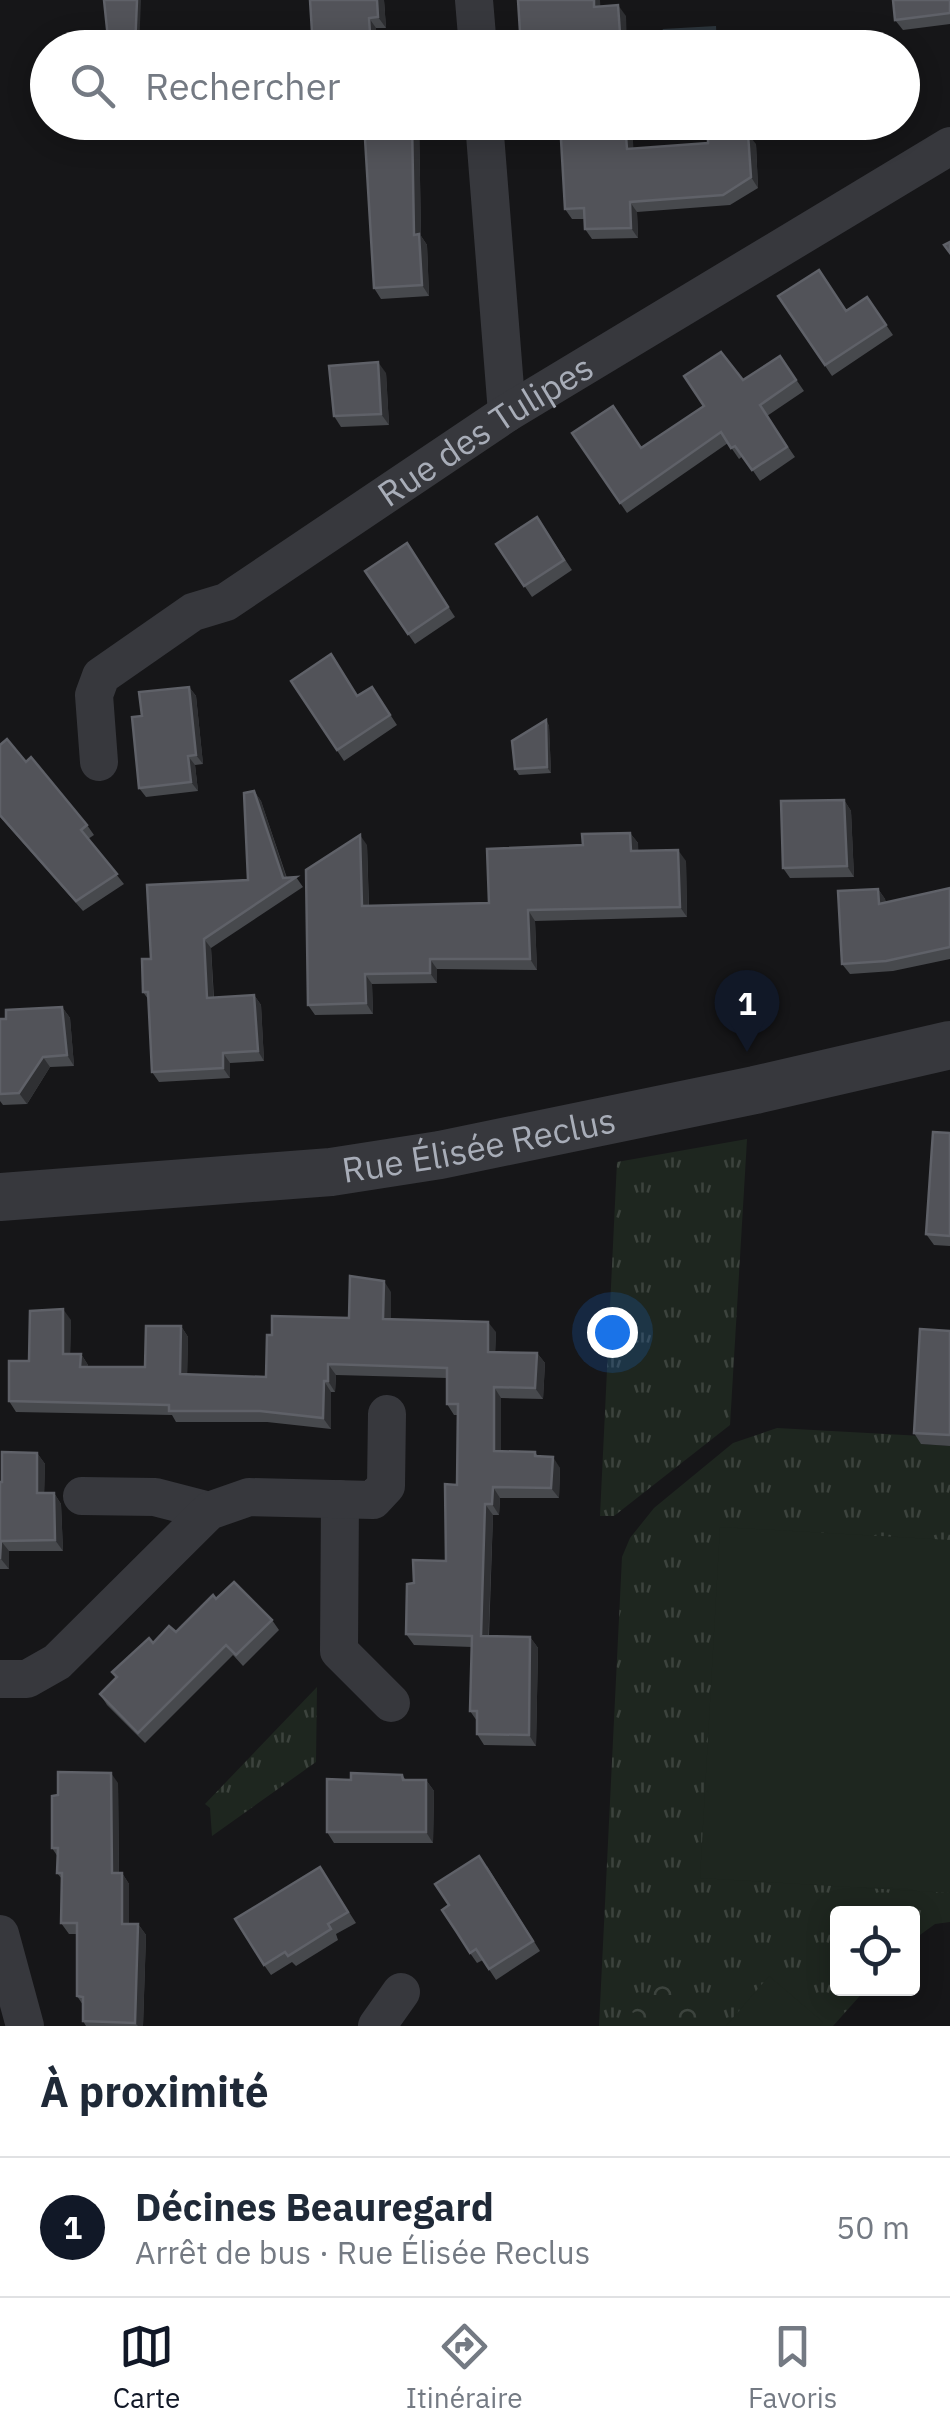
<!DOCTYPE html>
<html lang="fr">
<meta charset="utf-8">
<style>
body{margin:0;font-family:"IBM Plex Sans",sans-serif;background:#f2f2f3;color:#1f2937}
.controls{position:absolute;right:30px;bottom:30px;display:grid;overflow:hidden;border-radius:10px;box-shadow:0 5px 25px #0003}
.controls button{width:90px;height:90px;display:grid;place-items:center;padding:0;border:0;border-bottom:2px solid #e0e1e3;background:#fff;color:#1f2937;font:50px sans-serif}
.you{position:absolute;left:612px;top:1332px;width:35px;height:35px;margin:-25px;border:8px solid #fff;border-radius:50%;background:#1a73e8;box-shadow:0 0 0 15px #1a73e833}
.badge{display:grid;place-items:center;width:65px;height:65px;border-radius:50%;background:#111827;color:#fff;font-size:32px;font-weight:700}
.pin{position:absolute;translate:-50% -82px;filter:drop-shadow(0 2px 5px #0008)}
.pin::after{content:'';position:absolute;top:52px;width:35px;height:30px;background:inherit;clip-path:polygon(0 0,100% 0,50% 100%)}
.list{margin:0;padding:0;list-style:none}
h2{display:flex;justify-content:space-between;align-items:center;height:130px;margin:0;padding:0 40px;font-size:42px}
h2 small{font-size:32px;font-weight:400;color:#747a83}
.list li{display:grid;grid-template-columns:65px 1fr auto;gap:30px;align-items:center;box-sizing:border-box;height:140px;padding:0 40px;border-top:2px solid #e0e1e3}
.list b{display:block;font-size:38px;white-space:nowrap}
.list p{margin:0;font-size:32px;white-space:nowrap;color:#747a83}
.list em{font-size:32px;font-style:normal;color:#747a83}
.icon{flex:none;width:55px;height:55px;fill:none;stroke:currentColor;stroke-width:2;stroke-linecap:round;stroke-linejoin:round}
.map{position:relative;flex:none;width:950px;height:2026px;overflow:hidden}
.search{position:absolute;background:#fff;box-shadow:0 5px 25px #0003;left:30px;right:30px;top:30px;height:110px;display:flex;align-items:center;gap:25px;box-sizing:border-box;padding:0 35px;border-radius:55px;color:#747a83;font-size:38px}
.sheet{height:270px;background:#fff}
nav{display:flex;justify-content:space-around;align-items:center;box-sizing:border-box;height:140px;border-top:2px solid #e0e1e3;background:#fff;font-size:28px;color:#747a83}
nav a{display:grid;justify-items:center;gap:5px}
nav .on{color:#111827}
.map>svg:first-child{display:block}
.grass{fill:url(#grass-tufts)}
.park{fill:url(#park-crowns)}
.pitch{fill:#1e261f}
.water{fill:url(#water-waves)}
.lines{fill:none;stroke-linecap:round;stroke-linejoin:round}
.minor{stroke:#37383d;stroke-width:38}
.tertiary{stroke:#37383d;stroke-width:48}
.wall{fill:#47494d}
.shaded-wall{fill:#2f3033}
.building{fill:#525359;stroke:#5f6168;stroke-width:2.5}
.labels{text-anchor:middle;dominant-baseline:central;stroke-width:10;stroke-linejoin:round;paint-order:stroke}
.street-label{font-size:35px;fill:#a8adb8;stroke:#111113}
</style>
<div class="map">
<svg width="950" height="2026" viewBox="0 0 950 2026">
<defs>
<pattern id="grass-tufts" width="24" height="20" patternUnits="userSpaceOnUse" patternTransform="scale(2.5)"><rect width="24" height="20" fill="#1e261f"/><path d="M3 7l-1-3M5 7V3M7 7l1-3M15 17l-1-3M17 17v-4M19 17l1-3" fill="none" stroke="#3c433d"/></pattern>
<pattern id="park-crowns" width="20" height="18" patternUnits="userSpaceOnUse" patternTransform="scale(2.5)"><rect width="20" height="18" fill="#1e261f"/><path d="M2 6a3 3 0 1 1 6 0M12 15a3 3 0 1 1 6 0" fill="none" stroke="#3c433d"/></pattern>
<pattern id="water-waves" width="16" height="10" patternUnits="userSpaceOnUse" patternTransform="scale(2.5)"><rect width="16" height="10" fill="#2c353c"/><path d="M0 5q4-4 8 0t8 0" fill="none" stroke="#485056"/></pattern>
</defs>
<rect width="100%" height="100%" fill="#161618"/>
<g class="grass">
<path d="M 747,1139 L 730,1425 L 614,1516 L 600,1516 L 617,1162 Z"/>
<path d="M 777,1428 L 922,1436 L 922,1444 L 950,1446 L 950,1922 L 935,1924 L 913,1940 L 912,1914 L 838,1914 L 838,1988 L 866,1989 L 833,2026 L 599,2026 L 622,1557 L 630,1538 L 654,1508 L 733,1443 Z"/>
<path d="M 317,1687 L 316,1762 L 212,1836 L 210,1808 L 205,1804 Z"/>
</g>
<path class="park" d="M 667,1975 L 721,2026 L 647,2026 L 632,2012 Z"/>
<g class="pitch">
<path d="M 720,1527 L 950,1540 L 950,1893 L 700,1878 Z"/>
<path d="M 769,1976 L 823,2022 L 820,2026 L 726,2026 Z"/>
</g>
<path class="water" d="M 716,26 L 717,47 L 664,47 L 658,41 L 663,29 Z"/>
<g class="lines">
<g class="minor">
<path d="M 474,0 L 478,48"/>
<path d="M 484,122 L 507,413"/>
<path id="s1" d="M 99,762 L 94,695 L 101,676 L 193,612 L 226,602 L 507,413 L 950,146"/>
<path d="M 82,1496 L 155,1497 L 209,1511"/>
<path d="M 340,1499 L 339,1651 L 391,1703"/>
<path d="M 0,1679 L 27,1679 L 57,1662 L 209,1511 L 249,1497 L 373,1500 L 386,1486 L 387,1414"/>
<path d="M 0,1934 L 25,2026"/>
<path d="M 377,2026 L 401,1992"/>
</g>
<path class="tertiary" id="s2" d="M 0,1197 L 331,1172 L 440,1155 L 755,1090 L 950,1045"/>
</g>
<g class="wall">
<path d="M 384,0 L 386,28 L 376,28 L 313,48 Z"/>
<path d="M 950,0 L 950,24 L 903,30 L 895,20 Z"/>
<path d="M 364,122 L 419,122 L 421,236 L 427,245 L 429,296 L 381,299 L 374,288 Z"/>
<path d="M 560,122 L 632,122 L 633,149 L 756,144 L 758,188 L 730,205 L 637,212 L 638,238 L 592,239 L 585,229 L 585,219 L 572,219 L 565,209 Z"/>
<path d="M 778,296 L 846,311 L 867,297 L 893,335 L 832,376 Z"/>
<path d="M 780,356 L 804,391 L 767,416 L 795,457 L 760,481 L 743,456 L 739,459 L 728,443 L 627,513 L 572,433 L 641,448 Z"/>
<path d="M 386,373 L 389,425 L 341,427 L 334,416 Z"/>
<path d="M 537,517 L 572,570 L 532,597 L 496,544 Z"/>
<path d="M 407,543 L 455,617 L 415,644 L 365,571 Z"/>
<path d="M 291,681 L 358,696 L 372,687 L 397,725 L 344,761 Z"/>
<path d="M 189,687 L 196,696 L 203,764 L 195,765 L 198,791 L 146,797 L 139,788 Z"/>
<path d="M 546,720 L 549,726 L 551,773 L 519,775 L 515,769 Z"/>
<path d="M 0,745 L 26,762 L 87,825 L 94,835 L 88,839 L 124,884 L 83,911 L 0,817 Z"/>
<path d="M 254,791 L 261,801 L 287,878 L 296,877 L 303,887 L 211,948 L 214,998 L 254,995 L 261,1005 L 264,1061 L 230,1063 L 230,1078 L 159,1082 L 152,1072 L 148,999 L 143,992 L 151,959 L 248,880 Z"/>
<path d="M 844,800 L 851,811 L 854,877 L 790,878 L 783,868 Z"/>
<path d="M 630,833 L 638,843 L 638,851 L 686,861 L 687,917 L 535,921 L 537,970 L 437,969 L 437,983 L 372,984 L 373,1014 L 315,1015 L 308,1005 L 367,845 L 369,906 L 489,903 L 583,845 Z"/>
<path d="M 950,888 L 950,959 L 893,971 L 850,974 L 842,964 L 878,889 L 885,899 L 886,903 Z"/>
<path d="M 62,1007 L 70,1018 L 74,1066 L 50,1067 L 27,1104 L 3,1105 L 0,1101 L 0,1019 Z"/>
<path d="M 950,1133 L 950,1246 L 934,1245 L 926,1234 Z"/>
<path d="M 391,1292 L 391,1319 L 496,1332 L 495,1352 L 537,1353 L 545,1363 L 543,1399 L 501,1398 L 501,1451 L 535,1452 L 538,1456 L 560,1468 L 559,1498 L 500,1498 L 499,1515 L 493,1515 L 489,1636 L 530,1637 L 538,1648 L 536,1746 L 484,1745 L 477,1734 L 477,1721 L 470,1711 L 472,1647 L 414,1645 L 406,1634 L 414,1583 L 446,1561 L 457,1485 L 458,1415 L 454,1415 L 447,1404 L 447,1378 L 336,1375 L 335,1392 L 331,1392 L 331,1429 L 267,1422 L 176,1422 L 172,1415 L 16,1412 L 9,1401 L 29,1361 L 71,1320 L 70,1354 L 81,1354 L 88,1365 L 88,1367 L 145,1367 L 181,1326 L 188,1337 L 187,1375 L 266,1377 L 272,1335 L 349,1318 Z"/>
<path d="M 950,1331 L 950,1446 L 921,1444 L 914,1433 Z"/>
<path d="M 37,1453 L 45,1464 L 44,1493 L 54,1493 L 61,1504 L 63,1551 L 9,1551 L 9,1569 L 0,1569 L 0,1482 Z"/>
<path d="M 216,1599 L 272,1620 L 279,1630 L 243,1666 L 233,1655 L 145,1743 L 107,1705 L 100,1694 L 116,1678 L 112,1672 L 153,1643 L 176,1632 Z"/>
<path d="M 402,1775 L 406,1780 L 426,1780 L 434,1791 L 433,1843 L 334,1843 L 327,1832 L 351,1780 Z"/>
<path d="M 118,1783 L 119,1873 L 122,1873 L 129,1884 L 129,1924 L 138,1924 L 146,1935 L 143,2026 L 86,2026 L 83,2021 L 83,2005 L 77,1996 L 77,1934 L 69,1934 L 61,1923 L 62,1879 L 57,1873 L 58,1857 L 52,1848 Z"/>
<path d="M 487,1866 L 540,1951 L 496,1980 L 483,1960 L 477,1963 L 470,1953 L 449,1905 Z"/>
<path d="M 320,1867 L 356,1923 L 336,1934 L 338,1940 L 296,1966 L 292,1962 L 271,1975 L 264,1965 Z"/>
</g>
<g class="shaded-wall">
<path d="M 137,0 L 141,0 L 139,48 L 135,48 Z"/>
<path d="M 377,0 L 384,0 L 386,28 L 378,17 Z"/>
<path d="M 594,0 L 600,0 L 601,17 L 594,7 Z"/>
<path d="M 618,5 L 626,16 L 627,48 L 621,48 Z"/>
<path d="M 369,18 L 376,28 L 377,48 L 371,48 Z"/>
<path d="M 412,122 L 419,122 L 421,236 L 427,245 L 429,296 L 422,285 L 414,235 Z"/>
<path d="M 625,122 L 632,122 L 634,159 L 627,149 Z"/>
<path d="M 748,134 L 756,144 L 758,188 L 751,177 Z"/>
<path d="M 630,202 L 637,212 L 638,238 L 631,228 Z"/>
<path d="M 378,362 L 386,373 L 389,425 L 381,414 Z"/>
<path d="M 189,687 L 196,696 L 203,764 L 196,755 Z"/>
<path d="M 546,720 L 549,726 L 551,773 L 547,767 Z"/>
<path d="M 188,756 L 195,765 L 198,791 L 191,782 Z"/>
<path d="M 254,791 L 261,801 L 288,883 L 283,878 Z"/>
<path d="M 844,800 L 851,811 L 854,877 L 847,866 Z"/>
<path d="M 630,833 L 638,843 L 639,862 L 631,851 Z"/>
<path d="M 360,835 L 367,845 L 369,916 L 362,906 Z"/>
<path d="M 678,850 L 686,861 L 687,917 L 680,907 Z"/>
<path d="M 878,889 L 885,899 L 886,915 L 879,904 Z"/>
<path d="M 528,910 L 535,921 L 537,970 L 530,959 Z"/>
<path d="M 204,939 L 211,948 L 214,1008 L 207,998 Z"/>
<path d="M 430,959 L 437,969 L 437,983 L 430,973 Z"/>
<path d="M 365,974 L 372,984 L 373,1014 L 366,1003 Z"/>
<path d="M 254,995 L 261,1005 L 264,1061 L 258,1051 Z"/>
<path d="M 62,1007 L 70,1018 L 74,1066 L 67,1055 Z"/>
<path d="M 223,1053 L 230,1063 L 230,1078 L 223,1068 Z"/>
<path d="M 43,1057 L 50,1067 L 27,1104 L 19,1093 Z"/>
<path d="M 384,1281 L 391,1292 L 391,1330 L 383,1319 Z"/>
<path d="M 63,1309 L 71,1320 L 70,1364 L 63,1354 Z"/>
<path d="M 488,1322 L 496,1332 L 495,1363 L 488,1352 Z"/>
<path d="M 181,1326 L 188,1337 L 187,1385 L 180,1374 Z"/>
<path d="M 537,1353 L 545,1363 L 543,1399 L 535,1388 Z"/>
<path d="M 81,1354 L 88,1365 L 88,1378 L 80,1367 Z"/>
<path d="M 328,1364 L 336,1375 L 335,1392 L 328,1381 Z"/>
<path d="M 324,1381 L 331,1392 L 331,1429 L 323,1418 Z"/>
<path d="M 494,1387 L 501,1398 L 501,1461 L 494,1451 Z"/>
<path d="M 37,1453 L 45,1464 L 44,1504 L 37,1493 Z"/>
<path d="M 553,1457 L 560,1468 L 559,1498 L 551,1488 Z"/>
<path d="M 493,1487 L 500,1498 L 499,1515 L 492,1504 Z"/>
<path d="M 54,1493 L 61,1504 L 63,1551 L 55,1540 Z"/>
<path d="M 485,1504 L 493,1515 L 488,1646 L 481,1636 Z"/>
<path d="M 1,1541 L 9,1551 L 9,1569 L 1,1559 Z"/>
<path d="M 530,1637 L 538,1648 L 536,1746 L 529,1735 Z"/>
<path d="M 111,1773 L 118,1783 L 119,1884 L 112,1873 Z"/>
<path d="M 426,1780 L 434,1791 L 433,1843 L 426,1832 Z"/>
<path d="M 122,1873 L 129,1884 L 129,1934 L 122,1924 Z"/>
<path d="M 138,1924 L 146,1935 L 143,2026 L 138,2026 L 135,2023 Z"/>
</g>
<g class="building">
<path d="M 104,0 L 137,0 L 135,48 L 109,48 Z"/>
<path d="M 310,0 L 377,0 L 378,17 L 369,18 L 371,48 L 313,48 Z"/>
<path d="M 518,0 L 594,0 L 594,7 L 618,5 L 621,48 L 521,48 Z"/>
<path d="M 893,0 L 950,0 L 950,13 L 895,20 Z"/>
<path d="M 364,122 L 412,122 L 414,235 L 419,234 L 422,285 L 374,288 Z"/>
<path d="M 560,122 L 625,122 L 627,149 L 708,143 L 708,136 L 748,134 L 751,177 L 723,195 L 630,202 L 631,228 L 585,229 L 584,208 L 565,209 Z"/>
<path d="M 950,242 L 950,253 L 944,245 Z"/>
<path d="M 819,270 L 846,311 L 867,297 L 886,325 L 825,365 L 778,296 Z"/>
<path d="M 721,352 L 743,380 L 780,356 L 796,380 L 760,405 L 787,447 L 752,470 L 735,446 L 731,448 L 721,432 L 620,503 L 572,433 L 613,406 L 641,448 L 704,406 L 684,376 Z"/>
<path d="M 378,362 L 381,414 L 334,416 L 329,366 Z"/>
<path d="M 537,517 L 564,560 L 524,586 L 496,544 Z"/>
<path d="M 407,543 L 448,607 L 408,634 L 365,571 Z"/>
<path d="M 331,654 L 357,696 L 372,687 L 390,715 L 337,750 L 291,681 Z"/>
<path d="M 189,687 L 196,755 L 188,756 L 191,782 L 139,788 L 132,717 L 142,716 L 139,692 Z"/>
<path d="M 546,720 L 547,767 L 515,769 L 512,741 Z"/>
<path d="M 7,739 L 26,762 L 31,757 L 87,825 L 81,830 L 117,874 L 76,901 L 0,815 L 0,745 Z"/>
<path d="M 254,791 L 283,878 L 296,877 L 204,939 L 207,998 L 254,995 L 258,1051 L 223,1053 L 223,1068 L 152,1072 L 148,992 L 143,992 L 142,959 L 151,959 L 147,885 L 248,880 L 244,793 Z"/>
<path d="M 844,800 L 847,866 L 783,868 L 781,801 Z"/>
<path d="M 630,833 L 631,851 L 678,850 L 680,907 L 528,910 L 530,959 L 430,959 L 430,973 L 365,974 L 366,1003 L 308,1005 L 306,870 L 360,835 L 362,906 L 489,903 L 487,849 L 583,845 L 582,834 Z"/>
<path d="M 950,888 L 950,947 L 886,961 L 842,964 L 838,891 L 878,889 L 879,904 Z"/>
<path d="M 62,1007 L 67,1055 L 43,1057 L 19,1093 L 0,1094 L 0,1019 L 6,1019 L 6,1010 Z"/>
<path d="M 933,1132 L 950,1133 L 950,1236 L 926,1234 Z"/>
<path d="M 350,1276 L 384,1281 L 383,1319 L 488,1322 L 488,1352 L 537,1353 L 535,1388 L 494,1387 L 494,1451 L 535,1452 L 535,1456 L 553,1457 L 551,1488 L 493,1487 L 492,1504 L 485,1504 L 481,1636 L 530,1637 L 529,1735 L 477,1734 L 477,1711 L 470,1711 L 472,1636 L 406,1634 L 407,1584 L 414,1583 L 413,1560 L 446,1561 L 445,1484 L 457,1485 L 458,1404 L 447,1404 L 447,1368 L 328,1364 L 328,1381 L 324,1381 L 323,1418 L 260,1411 L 169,1411 L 169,1405 L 9,1401 L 9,1361 L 29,1361 L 30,1311 L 63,1309 L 63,1354 L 81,1354 L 80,1367 L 145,1367 L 146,1326 L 181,1326 L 180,1374 L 266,1377 L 267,1335 L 272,1335 L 272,1316 L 349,1318 Z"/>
<path d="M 920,1329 L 950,1331 L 950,1435 L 914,1433 Z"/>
<path d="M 2,1452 L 37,1453 L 37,1493 L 54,1493 L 55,1540 L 1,1541 L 0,1559 L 0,1482 L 2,1482 Z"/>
<path d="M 234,1582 L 272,1620 L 236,1655 L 226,1645 L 138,1733 L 100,1694 L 117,1677 L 112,1672 L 149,1638 L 153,1643 L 169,1626 L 176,1632 L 213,1595 L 216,1599 Z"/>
<path d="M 58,1772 L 111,1773 L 112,1873 L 122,1873 L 122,1924 L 138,1924 L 135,2023 L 83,2021 L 83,1997 L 77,1996 L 77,1923 L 61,1923 L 62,1873 L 57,1873 L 58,1848 L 52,1848 L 52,1796 L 58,1795 Z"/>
<path d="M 351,1773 L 402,1775 L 403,1780 L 426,1780 L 426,1832 L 327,1832 L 327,1779 L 351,1780 Z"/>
<path d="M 479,1856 L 533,1941 L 489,1969 L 476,1949 L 470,1953 L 456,1931 L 442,1910 L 449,1905 L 435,1884 Z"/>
<path d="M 320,1867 L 348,1912 L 328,1924 L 331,1929 L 288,1956 L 285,1952 L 264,1965 L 235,1919 Z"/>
</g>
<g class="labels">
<g class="street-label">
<text stroke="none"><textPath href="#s1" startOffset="545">Rue des Tulipes</textPath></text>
<text stroke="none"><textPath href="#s2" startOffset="482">Rue Élisée Reclus</textPath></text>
</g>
</g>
</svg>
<div class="controls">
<button><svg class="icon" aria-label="locate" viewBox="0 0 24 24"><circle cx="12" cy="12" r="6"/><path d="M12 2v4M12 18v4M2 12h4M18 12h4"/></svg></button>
</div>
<div class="you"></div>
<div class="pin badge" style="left:747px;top:1052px">1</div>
<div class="search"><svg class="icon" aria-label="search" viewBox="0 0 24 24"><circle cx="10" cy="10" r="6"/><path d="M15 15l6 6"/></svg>Rechercher</div>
</div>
<section class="sheet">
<h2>À proximité<small></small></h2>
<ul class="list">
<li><span class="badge">1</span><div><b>Décines Beauregard</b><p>Arrêt de bus · Rue Élisée Reclus</p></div><em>50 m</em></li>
</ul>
</section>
<nav>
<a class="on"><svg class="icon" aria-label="map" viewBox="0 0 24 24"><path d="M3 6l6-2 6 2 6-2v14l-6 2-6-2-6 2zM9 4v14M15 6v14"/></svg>Carte</a>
<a><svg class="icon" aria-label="directions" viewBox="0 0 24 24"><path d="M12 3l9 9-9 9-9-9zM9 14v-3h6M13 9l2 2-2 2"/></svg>Itinéraire</a>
<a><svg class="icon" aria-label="saved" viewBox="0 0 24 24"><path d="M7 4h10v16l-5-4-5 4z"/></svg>Favoris</a>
</nav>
